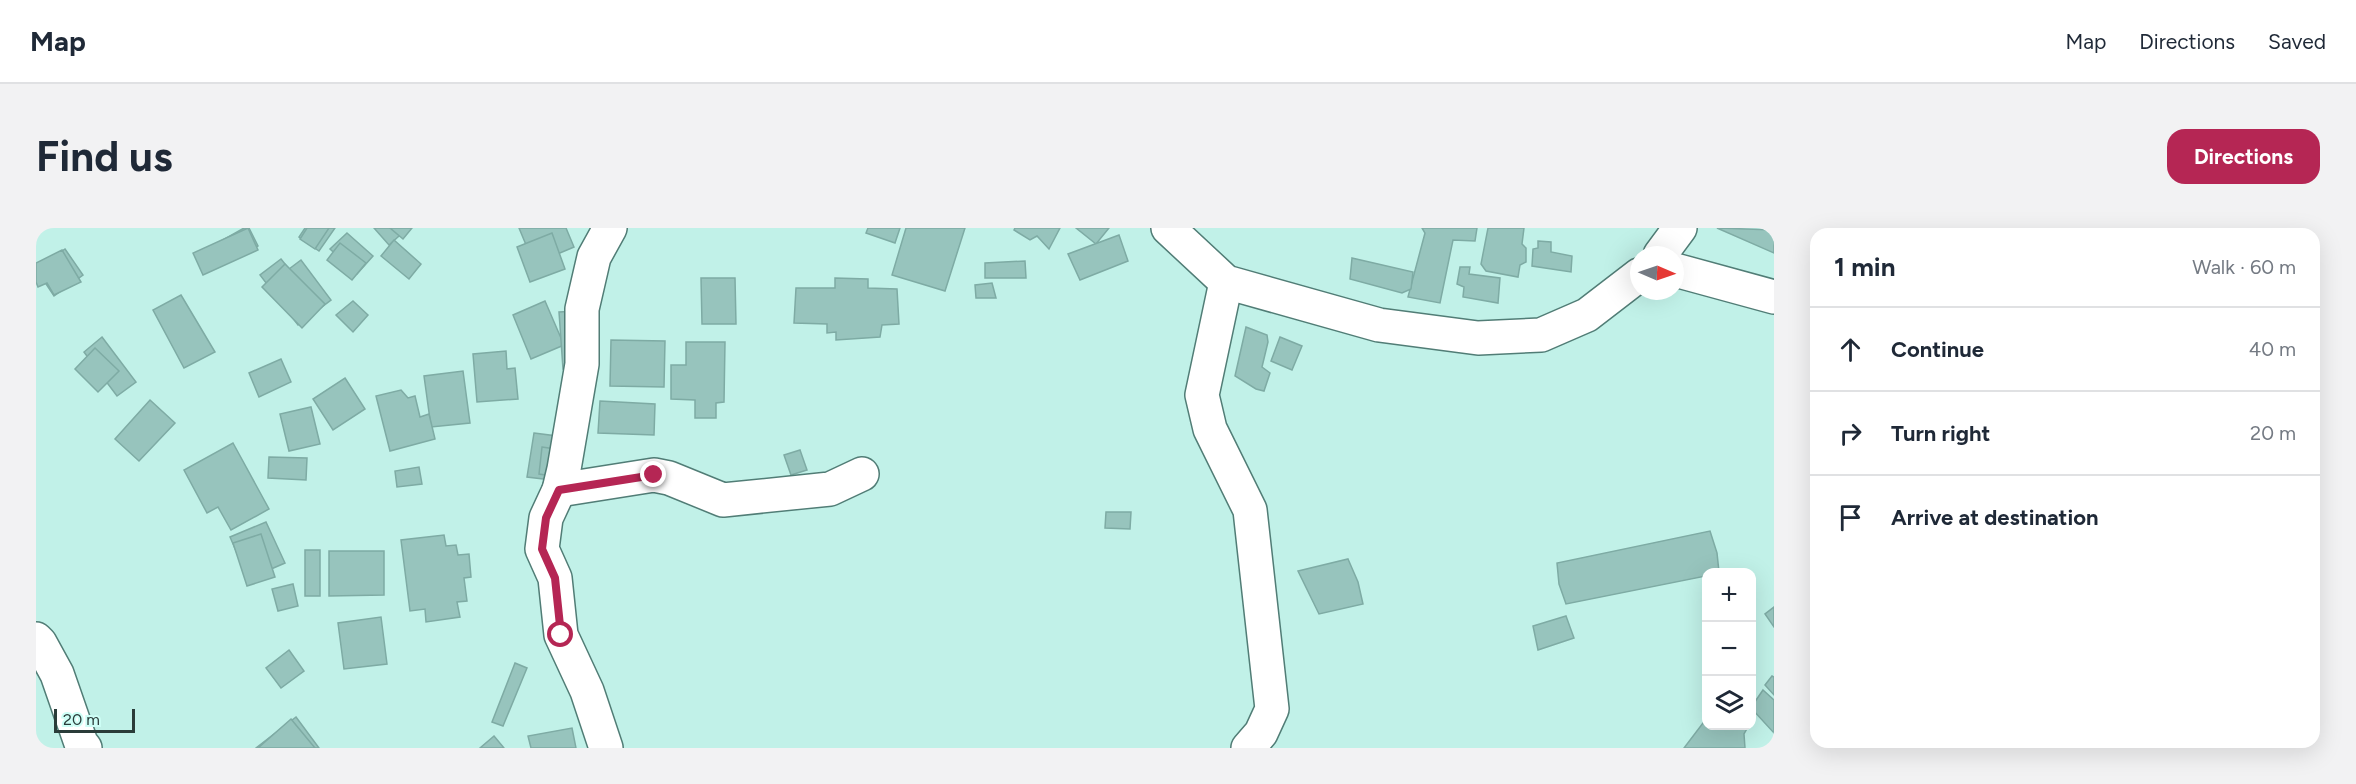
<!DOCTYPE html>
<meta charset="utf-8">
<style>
body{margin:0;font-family:Figtree,sans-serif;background:#f2f2f3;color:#1f2937}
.controls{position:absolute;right:18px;bottom:18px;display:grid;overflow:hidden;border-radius:12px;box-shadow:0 6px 24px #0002}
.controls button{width:54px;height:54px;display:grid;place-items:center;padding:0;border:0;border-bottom:2px solid #e0e1e3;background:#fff;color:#1f2937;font:30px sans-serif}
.compass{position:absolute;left:1594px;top:18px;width:54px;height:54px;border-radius:50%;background:#fff;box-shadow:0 6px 24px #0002;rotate:92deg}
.scale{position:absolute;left:18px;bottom:15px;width:81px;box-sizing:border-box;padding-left:6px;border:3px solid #2a3c39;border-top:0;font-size:16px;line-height:21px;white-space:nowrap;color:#2a3c39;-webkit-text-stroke:4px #cefef6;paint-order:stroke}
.stop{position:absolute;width:18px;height:18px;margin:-14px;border:4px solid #b52654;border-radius:50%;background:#fff}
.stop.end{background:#b52654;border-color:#fff;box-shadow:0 2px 6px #0008}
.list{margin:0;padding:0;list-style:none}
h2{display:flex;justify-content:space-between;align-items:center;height:78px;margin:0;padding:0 24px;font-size:26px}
h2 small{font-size:20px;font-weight:400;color:#747a83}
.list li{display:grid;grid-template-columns:39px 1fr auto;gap:18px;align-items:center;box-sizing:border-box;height:84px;padding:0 24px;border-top:2px solid #e0e1e3}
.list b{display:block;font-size:22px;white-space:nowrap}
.list em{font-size:20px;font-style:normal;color:#747a83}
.icon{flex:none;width:33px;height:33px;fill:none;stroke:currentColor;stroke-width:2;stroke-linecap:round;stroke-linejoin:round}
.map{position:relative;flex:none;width:1738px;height:520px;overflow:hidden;border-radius:18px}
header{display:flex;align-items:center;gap:36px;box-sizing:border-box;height:84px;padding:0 30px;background:#fff;border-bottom:2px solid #e0e1e3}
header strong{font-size:28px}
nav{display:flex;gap:33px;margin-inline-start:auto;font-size:21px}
.intro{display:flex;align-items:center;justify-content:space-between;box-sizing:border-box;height:144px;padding:0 36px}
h1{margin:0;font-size:42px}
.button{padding:15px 27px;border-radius:18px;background:#b52654;color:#fff;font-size:21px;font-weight:700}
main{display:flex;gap:36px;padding:0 36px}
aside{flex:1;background:#fff;border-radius:18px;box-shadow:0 6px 24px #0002}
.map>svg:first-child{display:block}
.building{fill:#97c4bd;stroke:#7eaba4;stroke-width:1.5}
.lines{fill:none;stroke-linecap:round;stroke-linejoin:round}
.minor-casing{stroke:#517d76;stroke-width:36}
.minor{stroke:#fff;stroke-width:33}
.route{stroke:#b52654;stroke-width:8}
</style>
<header>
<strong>Map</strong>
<nav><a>Map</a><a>Directions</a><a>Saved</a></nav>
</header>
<div class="intro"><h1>Find us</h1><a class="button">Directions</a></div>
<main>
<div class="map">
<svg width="1738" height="520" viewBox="0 0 1738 520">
<rect width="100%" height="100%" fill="#c1f1e8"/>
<g class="building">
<path d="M 208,0 L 213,0 L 222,18 L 179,41 L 169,22 Z"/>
<path d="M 212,0 L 222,22 L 167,47 L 157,25 Z"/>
<path d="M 269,0 L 299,0 L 283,23 L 263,9 Z"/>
<path d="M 271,0 L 293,0 L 279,21 L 264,11 Z"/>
<path d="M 338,0 L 372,0 L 353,17 Z"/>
<path d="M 354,0 L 376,0 L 367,11 Z"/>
<path d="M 483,0 L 530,0 L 538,19 L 498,36 Z"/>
<path d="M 832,0 L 864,0 L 859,15 L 830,5 Z"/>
<path d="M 870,0 L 929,0 L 909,63 L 856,47 Z"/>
<path d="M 979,0 L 1024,0 L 1013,21 L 1001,8 L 994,12 L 978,2 Z"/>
<path d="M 1040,0 L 1073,0 L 1060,16 Z"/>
<path d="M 1386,0 L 1441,0 L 1439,13 L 1417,12 L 1404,75 L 1372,69 L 1389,5 Z"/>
<path d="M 1452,0 L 1488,0 L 1486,16 L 1490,20 L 1490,34 L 1484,37 L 1482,49 L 1450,43 L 1445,36 Z"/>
<path d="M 1682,0 L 1738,2 L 1738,25 L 1681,0 Z"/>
<path d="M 311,5 L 337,28 L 321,46 L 294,21 Z"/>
<path d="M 516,5 L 529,41 L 494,54 L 481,19 Z"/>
<path d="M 1083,7 L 1092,33 L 1044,52 L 1032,26 Z"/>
<path d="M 358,12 L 385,36 L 373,51 L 345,28 Z"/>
<path d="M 1502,13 L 1515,14 L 1515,24 L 1536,28 L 1535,44 L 1496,38 L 1497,21 L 1502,20 Z"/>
<path d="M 304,15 L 330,35 L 316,52 L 291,32 Z"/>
<path d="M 29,21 L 47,47 L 18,68 L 0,41 Z"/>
<path d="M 26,22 L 45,54 L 18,67 L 11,55 L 2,59 L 0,54 L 0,35 Z"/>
<path d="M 1316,30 L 1377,44 L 1375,61 L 1366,65 L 1314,51 Z"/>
<path d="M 245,31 L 253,41 L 265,32 L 295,72 L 262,97 L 224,47 Z"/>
<path d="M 989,33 L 990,50 L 949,50 L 949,35 Z"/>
<path d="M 249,36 L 289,76 L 266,100 L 226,59 Z"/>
<path d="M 1424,39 L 1434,39 L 1433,46 L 1464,50 L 1462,75 L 1427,69 L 1428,59 L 1421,56 Z"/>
<path d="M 665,50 L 699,50 L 700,96 L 666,96 Z"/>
<path d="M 799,50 L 832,51 L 832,60 L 861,61 L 863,96 L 846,97 L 844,109 L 800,112 L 800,104 L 791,105 L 791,96 L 758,95 L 760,60 L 799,60 Z"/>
<path d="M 956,55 L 960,70 L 940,70 L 939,57 Z"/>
<path d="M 145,67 L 179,124 L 148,140 L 117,82 Z"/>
<path d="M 317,73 L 332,87 L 317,104 L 300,87 Z"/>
<path d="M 509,73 L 528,117 L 495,131 L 477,87 Z"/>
<path d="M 542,83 L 546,140 L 527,141 L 523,84 Z"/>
<path d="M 1210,99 L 1231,107 L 1232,114 L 1226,139 L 1234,145 L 1228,163 L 1220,161 L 1199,148 Z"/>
<path d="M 66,109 L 100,154 L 81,168 L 48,124 Z"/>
<path d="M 1244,109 L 1266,118 L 1256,142 L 1235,133 Z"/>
<path d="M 575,112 L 629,113 L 628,159 L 574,158 Z"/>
<path d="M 650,114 L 689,114 L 688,174 L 680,175 L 680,190 L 659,190 L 659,172 L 635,171 L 635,137 L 650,137 Z"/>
<path d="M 59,120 L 83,143 L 62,164 L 39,141 Z"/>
<path d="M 470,123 L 471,141 L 479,140 L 482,171 L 441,174 L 437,126 Z"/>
<path d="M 245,131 L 255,154 L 223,169 L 213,145 Z"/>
<path d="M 427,143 L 434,195 L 395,199 L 388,148 Z"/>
<path d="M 309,150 L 329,181 L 297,202 L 277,171 Z"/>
<path d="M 365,162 L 372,170 L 379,168 L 384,189 L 393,186 L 399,211 L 354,223 L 340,168 Z"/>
<path d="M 114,172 L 139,195 L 103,233 L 79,211 Z"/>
<path d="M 564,173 L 619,176 L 618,207 L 562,205 Z"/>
<path d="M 275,179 L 284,216 L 253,223 L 244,186 Z"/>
<path d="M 498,205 L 521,208 L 515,252 L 491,249 Z"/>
<path d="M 197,215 L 233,281 L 195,302 L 182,279 L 171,285 L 148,242 Z"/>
<path d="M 506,219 L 519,221 L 516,248 L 503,246 Z"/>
<path d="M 764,222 L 771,242 L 755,247 L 748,227 Z"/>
<path d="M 233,229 L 271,230 L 270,252 L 232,250 Z"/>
<path d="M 383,239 L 386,256 L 361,259 L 359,243 Z"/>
<path d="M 1070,284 L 1095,284 L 1094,301 L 1069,300 Z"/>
<path d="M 230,294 L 249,335 L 212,351 L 194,309 Z"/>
<path d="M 1674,303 L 1681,325 L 1683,344 L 1670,344 L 1670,348 L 1530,376 L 1523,356 L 1521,335 Z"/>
<path d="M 225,306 L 239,349 L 211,358 L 197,315 Z"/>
<path d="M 408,307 L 410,318 L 420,317 L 422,327 L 433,326 L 435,349 L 428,350 L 431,373 L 421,374 L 424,389 L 390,394 L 389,381 L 374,383 L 365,312 Z"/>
<rect x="269" y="322" width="15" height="46"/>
<path d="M 293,323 L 348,323 L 348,367 L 293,368 Z"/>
<path d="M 1312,331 L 1322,354 L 1327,376 L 1283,386 L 1262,343 Z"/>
<path d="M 257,356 L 262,378 L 242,383 L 236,361 Z"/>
<path d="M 1738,379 L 1738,399 L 1729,386 Z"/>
<path d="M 1530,388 L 1538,410 L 1502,422 L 1497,398 Z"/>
<path d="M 345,389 L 351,436 L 308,441 L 302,395 Z"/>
<path d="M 253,422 L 268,443 L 245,460 L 230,440 Z"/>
<path d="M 479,435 L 491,440 L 467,498 L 456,494 Z"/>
<path d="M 1736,448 L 1738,449 L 1738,467 L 1729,457 Z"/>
<path d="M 1727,462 L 1738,472 L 1738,505 L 1716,481 L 1716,478 Z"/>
<path d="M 260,489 L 283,520 L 220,520 Z"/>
<path d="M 255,491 L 279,520 L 222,520 Z"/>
<path d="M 1667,495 L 1670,497 L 1713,497 L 1708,506 L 1709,520 L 1648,520 Z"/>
<path d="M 536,500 L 540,520 L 495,520 L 492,508 Z"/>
<path d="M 458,508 L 468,520 L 444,520 Z"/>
</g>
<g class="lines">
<g class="minor-casing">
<g id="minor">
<path d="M 1132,0 L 1190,54 L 1343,97 L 1442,110 L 1505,107 L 1551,87 L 1603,47"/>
<path d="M 1624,27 L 1644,0"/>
<path d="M 1639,42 L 1738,69"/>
<path d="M 1190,54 L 1166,167 L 1174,201 L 1214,282 L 1236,481 L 1225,505 L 1212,520"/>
<path d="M 523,262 L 618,247 L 633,250 L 687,272 L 794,261 L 826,246"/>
<path d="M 0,411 L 4,415 L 21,446 L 45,515 L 49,520"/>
<path d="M 570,520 L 551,463 L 525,407 L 519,350 L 506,321 L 510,290 L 523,262 L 528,241 L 546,136 L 546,81 L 558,29 L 574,0"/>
</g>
</g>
<use href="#minor" class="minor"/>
</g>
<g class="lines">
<path class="route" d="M 525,407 L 519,350 L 506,321 L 510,290 L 523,262 L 618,247"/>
</g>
</svg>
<div class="controls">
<button>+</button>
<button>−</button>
<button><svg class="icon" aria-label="layers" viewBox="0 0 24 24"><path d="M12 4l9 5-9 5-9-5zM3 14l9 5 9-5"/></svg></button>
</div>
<svg class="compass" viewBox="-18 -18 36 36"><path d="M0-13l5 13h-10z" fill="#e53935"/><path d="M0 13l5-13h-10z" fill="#747a83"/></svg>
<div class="scale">20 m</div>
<div class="stop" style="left:525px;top:407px"></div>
<div class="stop end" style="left:618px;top:247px"></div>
</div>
<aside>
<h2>1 min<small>Walk · 60 m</small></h2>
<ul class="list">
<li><svg class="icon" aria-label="ahead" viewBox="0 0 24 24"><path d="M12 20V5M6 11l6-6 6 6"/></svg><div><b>Continue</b></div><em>40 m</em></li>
<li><svg class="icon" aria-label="right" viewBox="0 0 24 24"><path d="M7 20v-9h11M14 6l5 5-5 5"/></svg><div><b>Turn right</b></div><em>20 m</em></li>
<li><svg class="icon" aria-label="arrive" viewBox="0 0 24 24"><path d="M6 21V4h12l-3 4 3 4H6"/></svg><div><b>Arrive at destination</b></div></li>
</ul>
</aside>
</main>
